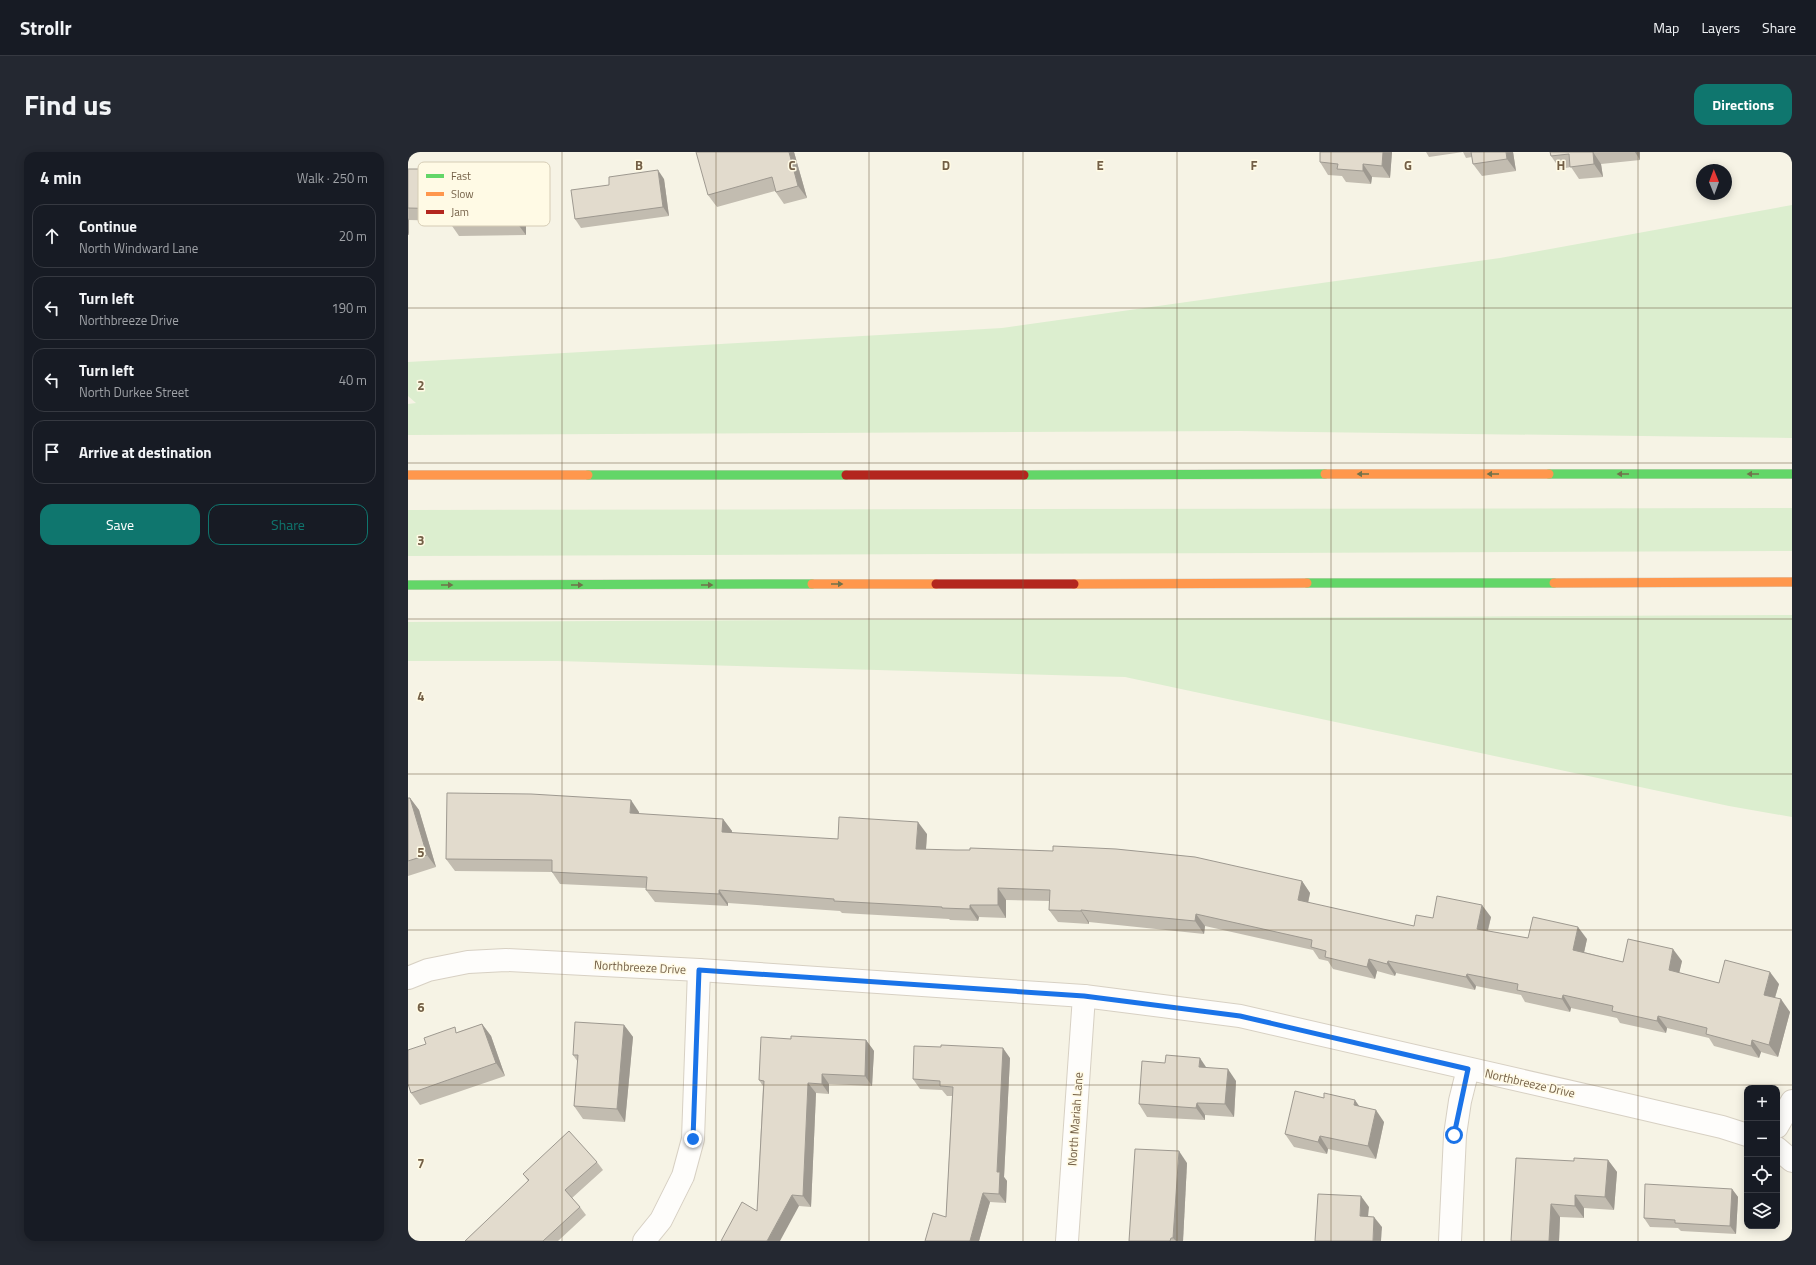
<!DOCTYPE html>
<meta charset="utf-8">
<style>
body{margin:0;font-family:"Titillium Web",sans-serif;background:#242831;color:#f1f3f6}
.controls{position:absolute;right:12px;bottom:12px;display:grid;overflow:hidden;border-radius:8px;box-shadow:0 2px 10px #0003}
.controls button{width:36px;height:36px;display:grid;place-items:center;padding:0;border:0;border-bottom:1px solid #363941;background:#171b24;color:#f1f3f6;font:20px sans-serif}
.compass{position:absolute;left:1288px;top:12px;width:36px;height:36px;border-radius:50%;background:#171b24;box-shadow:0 2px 10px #0003;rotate:359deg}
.stop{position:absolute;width:12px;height:12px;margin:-9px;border:3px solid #1a73e8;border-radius:50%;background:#fff}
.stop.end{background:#1a73e8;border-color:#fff;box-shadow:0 1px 4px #0008}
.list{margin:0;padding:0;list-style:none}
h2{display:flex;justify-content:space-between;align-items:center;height:52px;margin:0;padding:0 16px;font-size:17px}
h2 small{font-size:13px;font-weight:400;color:#9ea1a6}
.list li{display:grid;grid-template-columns:26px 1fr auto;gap:12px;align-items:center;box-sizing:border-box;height:64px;margin:0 8px 8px;padding:0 8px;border:1px solid #363941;border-radius:12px}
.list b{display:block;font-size:15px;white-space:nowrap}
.list p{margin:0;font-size:13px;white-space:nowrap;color:#9ea1a6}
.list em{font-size:13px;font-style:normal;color:#9ea1a6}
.actions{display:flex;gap:8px;padding:12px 16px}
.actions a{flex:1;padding:9px 0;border:1px solid #0f766e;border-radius:12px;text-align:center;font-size:14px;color:#0f766e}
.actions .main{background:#0f766e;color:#fff}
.icon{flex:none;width:22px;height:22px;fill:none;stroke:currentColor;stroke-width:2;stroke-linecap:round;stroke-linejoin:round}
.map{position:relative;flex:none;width:1384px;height:1089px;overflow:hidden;border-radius:12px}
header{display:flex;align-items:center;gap:24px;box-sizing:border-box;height:56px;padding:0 20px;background:#171b24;border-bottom:1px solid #363941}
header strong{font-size:19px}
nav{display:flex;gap:22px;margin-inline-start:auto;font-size:14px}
.intro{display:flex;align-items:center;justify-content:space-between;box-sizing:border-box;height:96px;padding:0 24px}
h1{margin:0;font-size:28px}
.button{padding:10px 18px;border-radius:12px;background:#0f766e;color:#fff;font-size:14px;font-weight:700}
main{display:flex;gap:24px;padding:0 24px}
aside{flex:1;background:#171b24;border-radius:12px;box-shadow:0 2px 10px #0003}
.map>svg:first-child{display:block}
.green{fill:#dceecf}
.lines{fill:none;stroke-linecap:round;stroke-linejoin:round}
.street-casing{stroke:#d7d0c3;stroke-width:24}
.fast-casing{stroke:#d5cfc3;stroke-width:10}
.slow-casing{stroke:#d5cfc3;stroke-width:10}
.jam-casing{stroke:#d5cfc3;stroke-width:10}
.street{stroke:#fefdfb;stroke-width:22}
.fast{stroke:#63d668;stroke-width:9}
.slow{stroke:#ff974d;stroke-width:9}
.jam{stroke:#b3261e;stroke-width:9}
.wall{fill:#c2bcb0}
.shaded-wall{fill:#9e9990}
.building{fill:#e2dbcd;stroke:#9e9990}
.oneway{fill:#71714b}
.route{stroke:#1a73e8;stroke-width:5}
.grid{fill:none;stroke:#735f46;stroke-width:1;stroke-opacity:0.55}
.labels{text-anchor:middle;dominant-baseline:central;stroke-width:3;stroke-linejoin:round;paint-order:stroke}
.street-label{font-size:12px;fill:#735f46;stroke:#fffae5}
.key{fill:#fffae5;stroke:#d5ccb5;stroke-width:1}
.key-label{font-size:11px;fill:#735f46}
.grid-label{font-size:13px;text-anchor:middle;font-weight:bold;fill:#735f46;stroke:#fffae5;stroke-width:3;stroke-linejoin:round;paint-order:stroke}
</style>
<header>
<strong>Strollr</strong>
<nav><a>Map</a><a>Layers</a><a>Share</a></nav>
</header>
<div class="intro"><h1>Find us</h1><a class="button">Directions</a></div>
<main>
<aside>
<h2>4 min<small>Walk · 250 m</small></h2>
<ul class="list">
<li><svg class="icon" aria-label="ahead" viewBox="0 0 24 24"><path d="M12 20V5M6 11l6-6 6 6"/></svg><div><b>Continue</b><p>North Windward Lane</p></div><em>20 m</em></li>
<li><svg class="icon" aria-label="left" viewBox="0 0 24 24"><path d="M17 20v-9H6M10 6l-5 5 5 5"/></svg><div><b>Turn left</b><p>Northbreeze Drive</p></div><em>190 m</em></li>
<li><svg class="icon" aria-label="left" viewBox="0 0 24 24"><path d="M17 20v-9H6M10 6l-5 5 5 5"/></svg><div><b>Turn left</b><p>North Durkee Street</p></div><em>40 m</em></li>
<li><svg class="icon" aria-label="arrive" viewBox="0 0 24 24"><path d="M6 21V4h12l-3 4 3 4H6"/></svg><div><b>Arrive at destination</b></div></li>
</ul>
<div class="actions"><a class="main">Save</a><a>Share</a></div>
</aside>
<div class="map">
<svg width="1384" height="1089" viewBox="0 0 1384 1089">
<rect width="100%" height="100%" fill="#f6f3e5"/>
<g class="green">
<path d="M 1384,53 L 1384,286 L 832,279 L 0,283 L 0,252 L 8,251 L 0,244 L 0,210 L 594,176 L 1092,106 Z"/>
<path d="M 1384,356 L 1384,399 L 0,404 L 0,358 Z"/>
<path d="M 1384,463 L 1384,665 L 1321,654 L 717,525 L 149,509 L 0,509 L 0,470 Z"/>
</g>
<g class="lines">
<g class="street-casing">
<g id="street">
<path d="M 0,826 L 20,818 L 60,810 L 98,808 L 291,818 L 676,844 L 832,864 L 1198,948 L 1314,975 L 1339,983"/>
<path d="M 1369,975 L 1384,949"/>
<path d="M 1369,996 L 1384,1009"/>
<path d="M 236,1089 L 253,1068 L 275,1024 L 285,987 L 291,818"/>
<path d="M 659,1089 L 676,844"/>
<path d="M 1042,1089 L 1047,983 L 1052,949 L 1060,917"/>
</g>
</g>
<g class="fast-casing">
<g id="fast">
<path d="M 1141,322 L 1384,322"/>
<path d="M 180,323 L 438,323"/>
<path d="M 616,323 L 917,322"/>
<path d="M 899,431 L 1146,431"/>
<path d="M 0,433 L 404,432"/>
</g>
</g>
<g class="slow-casing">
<g id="slow">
<path d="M 917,322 L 1141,322"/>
<path d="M 0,323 L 180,323"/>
<path d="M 1146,431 L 1384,430"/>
<path d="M 404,432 L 528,432"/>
<path d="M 666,432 L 899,431"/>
</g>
</g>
<g class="jam-casing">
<g id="jam">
<path d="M 438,323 L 616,323"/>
<path d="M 528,432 L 666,432"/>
</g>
</g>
<use href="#street" class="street"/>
<use href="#fast" class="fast"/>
<use href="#slow" class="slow"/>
<use href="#jam" class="jam"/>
</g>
<g class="wall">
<path d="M 386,0 L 399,46 L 376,52 L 367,39 L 309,55 L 300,43 Z"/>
<path d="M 984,0 L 982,26 L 964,25 L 963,32 L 938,30 L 934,24 L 920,23 L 912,10 Z"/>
<path d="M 1018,0 L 1105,0 L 1108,19 L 1074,24 L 1065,12 L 1064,5 L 1058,6 L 1055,0 L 1021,5 Z"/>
<path d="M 1142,0 L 1232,0 L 1232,8 L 1193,12 L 1195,25 L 1171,27 L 1163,15 L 1152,17 L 1143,4 Z"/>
<path d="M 0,17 L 68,17 L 72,23 L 84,24 L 87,28 L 118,40 L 118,83 L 51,84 L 42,71 L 42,69 L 1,68 L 1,83 L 0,83 Z"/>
<path d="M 256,27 L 261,64 L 173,76 L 167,67 Z"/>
<path d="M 0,646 L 2,646 L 11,658 L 28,715 L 0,724 Z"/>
<path d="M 231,660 L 231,662 L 315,667 L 324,679 L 324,681 L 430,687 L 519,682 L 518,698 L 894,729 L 902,741 L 900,751 L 1006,774 L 1025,766 L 1083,765 L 1080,779 L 1120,786 L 1179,787 L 1176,800 L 1215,810 L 1274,809 L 1271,821 L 1311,831 L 1371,832 L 1367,846 L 1382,860 L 1370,905 L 1353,900 L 1351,906 L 1306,894 L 1301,886 L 1259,876 L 1258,881 L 1212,871 L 1209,866 L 1163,856 L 1162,860 L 1117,850 L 1113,843 L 1068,834 L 1067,838 L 988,821 L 987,824 L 969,819 L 967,827 L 925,817 L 920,809 L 911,807 L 905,798 L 797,774 L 796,782 L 681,770 L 681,772 L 650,770 L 641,758 L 642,749 L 598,748 L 598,766 L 571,765 L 570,769 L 542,768 L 541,767 L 434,761 L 432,759 L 320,751 L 320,754 L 247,750 L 238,738 L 238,736 L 152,732 L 144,720 L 47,719 L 38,707 Z"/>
<path d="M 74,872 L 83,884 L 97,924 L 12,953 L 3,941 L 50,880 Z"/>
<path d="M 216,873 L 225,885 L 217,970 L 175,967 L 166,954 L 170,910 L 165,903 Z"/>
<path d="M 383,887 L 458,888 L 466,899 L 464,934 L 421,932 L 421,942 L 408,941 L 403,1055 L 391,1054 L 349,1059 L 355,934 L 351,928 Z"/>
<path d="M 602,906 L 596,1025 L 599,1029 L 598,1051 L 582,1050 L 571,1089 L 517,1089 L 538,1065 L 544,944 L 539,944 L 534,938 L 512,937 L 505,927 Z"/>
<path d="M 798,915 L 828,929 L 826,965 L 797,963 L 797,968 L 739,965 L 731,952 Z"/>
<path d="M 951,955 L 976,970 L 968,1007 L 920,997 L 919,1002 L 886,995 L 877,982 Z"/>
<path d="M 1200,1008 L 1209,1020 L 1206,1058 L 1176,1056 L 1176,1066 L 1152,1065 L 1151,1089 L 1103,1089 L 1166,1009 Z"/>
<path d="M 189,1010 L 195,1018 L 164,1046 L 172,1055 L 178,1063 L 150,1089 L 57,1089 L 120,1029 L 115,1022 Z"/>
<path d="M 779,1011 L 775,1089 L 721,1089 Z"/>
<path d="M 1324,1037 L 1330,1045 L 1328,1082 L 1273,1079 L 1270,1076 L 1242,1075 L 1236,1066 Z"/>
</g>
<g class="shaded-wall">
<path d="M 381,0 L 386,0 L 399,46 L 390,34 Z"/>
<path d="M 975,0 L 984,0 L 982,26 L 974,14 Z"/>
<path d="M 1098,0 L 1105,0 L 1108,19 L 1099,7 Z"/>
<path d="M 1185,0 L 1193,12 L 1195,25 L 1186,12 Z"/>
<path d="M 1227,0 L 1232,0 L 1232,8 Z"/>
<path d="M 955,12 L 964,25 L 963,32 L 955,19 Z"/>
<path d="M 68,17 L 76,29 L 68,23 Z"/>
<path d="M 250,18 L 256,27 L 261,64 L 255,55 Z"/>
<path d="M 109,28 L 118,40 L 118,83 L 109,71 Z"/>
<path d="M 0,66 L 1,68 L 1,83 L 0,81 Z"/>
<path d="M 2,646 L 11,658 L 28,715 L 19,703 Z"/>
<path d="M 223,648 L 231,660 L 231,674 L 222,661 Z"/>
<path d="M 315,667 L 324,679 L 323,693 L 314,680 Z"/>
<path d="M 510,670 L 519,682 L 517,710 L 508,697 Z"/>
<path d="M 894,729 L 902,741 L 898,760 L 890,748 Z"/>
<path d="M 590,736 L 598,748 L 598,766 L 590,753 Z"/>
<path d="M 311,738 L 320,751 L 320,754 L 311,742 Z"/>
<path d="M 562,753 L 571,765 L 570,769 L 562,757 Z"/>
<path d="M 1074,753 L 1083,765 L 1077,789 L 1069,777 Z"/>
<path d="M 673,758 L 681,770 L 681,772 L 673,759 Z"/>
<path d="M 788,762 L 797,774 L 796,782 L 787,769 Z"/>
<path d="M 1170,775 L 1179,787 L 1174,810 L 1165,798 Z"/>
<path d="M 1265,797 L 1274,809 L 1269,830 L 1261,818 Z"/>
<path d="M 961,807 L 969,819 L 967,827 L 959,815 Z"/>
<path d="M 980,809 L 988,821 L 987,824 L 979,812 Z"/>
<path d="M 1362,820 L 1371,832 L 1364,855 L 1356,843 Z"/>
<path d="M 1059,822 L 1068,834 L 1067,838 L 1058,825 Z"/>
<path d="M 1155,843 L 1163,856 L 1162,860 L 1154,847 Z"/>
<path d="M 1373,847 L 1382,860 L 1370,905 L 1361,893 Z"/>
<path d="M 1250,864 L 1259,876 L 1258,881 L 1249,869 Z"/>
<path d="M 74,872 L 83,884 L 97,924 L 88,911 Z"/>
<path d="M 216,873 L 225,885 L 217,970 L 209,957 Z"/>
<path d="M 458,888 L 466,899 L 464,934 L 457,924 Z"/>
<path d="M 1344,888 L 1353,900 L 1351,906 L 1343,894 Z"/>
<path d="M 595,896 L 602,906 L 596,1025 L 599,1029 L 598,1051 L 591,1042 L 589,1020 Z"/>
<path d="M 792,906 L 800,918 L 791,915 Z"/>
<path d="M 820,917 L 828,929 L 826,965 L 817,952 Z"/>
<path d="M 414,922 L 421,932 L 421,942 L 414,932 Z"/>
<path d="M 400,931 L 408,941 L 403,1055 L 395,1044 Z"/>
<path d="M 947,948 L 956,961 L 946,953 Z"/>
<path d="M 789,951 L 797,963 L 797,968 L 788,956 Z"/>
<path d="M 968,958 L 976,970 L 968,1007 L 960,994 Z"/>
<path d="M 912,984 L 920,997 L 919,1002 L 910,990 Z"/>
<path d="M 771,999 L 779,1011 L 775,1089 L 768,1089 L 765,1086 Z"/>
<path d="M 1200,1008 L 1209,1020 L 1206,1058 L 1197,1045 Z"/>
<path d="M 1324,1037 L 1330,1045 L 1328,1082 L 1322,1074 Z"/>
<path d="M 575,1041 L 582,1050 L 571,1089 L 562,1089 Z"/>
<path d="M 384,1043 L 391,1054 L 372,1089 L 359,1089 Z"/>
<path d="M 1167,1043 L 1176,1056 L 1176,1066 L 1167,1054 Z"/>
<path d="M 953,1044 L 961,1055 L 959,1075 L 952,1064 Z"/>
<path d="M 1143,1052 L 1152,1065 L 1151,1089 L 1141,1089 Z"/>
<path d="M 966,1065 L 974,1075 L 973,1089 L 965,1089 Z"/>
</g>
<g class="building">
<path d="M 288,0 L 381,0 L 390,34 L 368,40 L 364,25 L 300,43 Z"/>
<path d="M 912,0 L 975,0 L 974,14 L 955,12 L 955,19 L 929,17 L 930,12 L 912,10 Z"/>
<path d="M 1063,0 L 1098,0 L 1099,7 L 1065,12 Z"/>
<path d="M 1142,0 L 1185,0 L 1186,12 L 1162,15 L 1161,2 L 1143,4 Z"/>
<path d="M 0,17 L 68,17 L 68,23 L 84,24 L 84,28 L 109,28 L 109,71 L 42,71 L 42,57 L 0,56 Z"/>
<path d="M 250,18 L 255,55 L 167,67 L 163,38 L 201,33 L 201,25 Z"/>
<path d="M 39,641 L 123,642 L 223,648 L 222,661 L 315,667 L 314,680 L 430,687 L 431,665 L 510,670 L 508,697 L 548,698 L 562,698 L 562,696 L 645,699 L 645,694 L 708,697 L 787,705 L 894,729 L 890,748 L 1006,774 L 1008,763 L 1025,766 L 1029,744 L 1074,753 L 1069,777 L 1120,786 L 1125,765 L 1170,775 L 1165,798 L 1215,810 L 1220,787 L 1265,797 L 1261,818 L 1311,831 L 1317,808 L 1362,820 L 1356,843 L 1373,847 L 1361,893 L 1344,888 L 1343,894 L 1298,882 L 1299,876 L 1250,864 L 1249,869 L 1204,859 L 1205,854 L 1155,843 L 1154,847 L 1109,838 L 1110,832 L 1059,822 L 1058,825 L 980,809 L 979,812 L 961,807 L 959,815 L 917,805 L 918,799 L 903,795 L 904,788 L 788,762 L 787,769 L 673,758 L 673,759 L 641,758 L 642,738 L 590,736 L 590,753 L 562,753 L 562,757 L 534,756 L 534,755 L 426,749 L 426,747 L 311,738 L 311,742 L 238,738 L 239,725 L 144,720 L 144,708 L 38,707 Z"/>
<path d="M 0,646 L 2,646 L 19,703 L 0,709 Z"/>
<path d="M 167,870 L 216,873 L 209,957 L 166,954 L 170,903 L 165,903 Z"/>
<path d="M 74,872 L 88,911 L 3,941 L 0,932 L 0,898 L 18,892 L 16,886 L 47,875 L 48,881 Z"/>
<path d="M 383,884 L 458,888 L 457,924 L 414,922 L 414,932 L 400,931 L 395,1044 L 384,1043 L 359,1089 L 313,1089 L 334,1050 L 349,1059 L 356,929 L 351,928 L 353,885 L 383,887 Z"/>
<path d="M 533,893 L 595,896 L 589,1020 L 592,1020 L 591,1042 L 575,1041 L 562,1089 L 517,1089 L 525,1061 L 538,1065 L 545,935 L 532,934 L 532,929 L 505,927 L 506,894 L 533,895 Z"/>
<path d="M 758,903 L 792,906 L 791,915 L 820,917 L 817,952 L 789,951 L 788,956 L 731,952 L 734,909 L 757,911 Z"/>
<path d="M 887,939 L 916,946 L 916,941 L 947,948 L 946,953 L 968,958 L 960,994 L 912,984 L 910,990 L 877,982 Z"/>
<path d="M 161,979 L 189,1010 L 157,1038 L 172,1055 L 135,1089 L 57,1089 L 121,1028 L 115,1022 Z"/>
<path d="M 727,997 L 771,999 L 765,1086 L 763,1086 L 762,1089 L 721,1089 Z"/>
<path d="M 1108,1006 L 1166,1009 L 1166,1006 L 1200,1008 L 1197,1045 L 1167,1043 L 1167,1054 L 1143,1052 L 1141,1089 L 1103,1089 Z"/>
<path d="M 1237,1032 L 1324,1037 L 1322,1074 L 1267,1071 L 1267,1068 L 1236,1066 Z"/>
<path d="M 910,1042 L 953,1044 L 952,1064 L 966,1065 L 965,1089 L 907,1089 Z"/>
</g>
<defs><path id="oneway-solid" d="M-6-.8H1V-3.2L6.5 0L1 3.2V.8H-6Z"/></defs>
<g class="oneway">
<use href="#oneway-solid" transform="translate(955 322) rotate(180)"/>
<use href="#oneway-solid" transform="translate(1085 322) rotate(180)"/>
<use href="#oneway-solid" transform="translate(1215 322) rotate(180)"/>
<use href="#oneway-solid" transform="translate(1345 322) rotate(180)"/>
<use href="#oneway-solid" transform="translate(429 432)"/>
<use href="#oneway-solid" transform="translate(39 433)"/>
<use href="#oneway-solid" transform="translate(169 433)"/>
<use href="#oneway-solid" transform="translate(299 433)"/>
</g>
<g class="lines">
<path class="route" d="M 285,987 L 291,818 L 676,844 L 832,864 L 1060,917 L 1046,983"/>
</g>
<path class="grid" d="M 154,0 L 154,1089M 308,0 L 308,1089M 461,0 L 461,1089M 615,0 L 615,1089M 769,0 L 769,1089M 923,0 L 923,1089M 1076,0 L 1076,1089M 1230,0 L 1230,1089M 0,156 L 1384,156M 0,311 L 1384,311M 0,467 L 1384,467M 0,622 L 1384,622M 0,778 L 1384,778M 0,933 L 1384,933"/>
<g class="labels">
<g class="street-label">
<text transform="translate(232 815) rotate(3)">Northbreeze Drive</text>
<text transform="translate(1122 931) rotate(13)">Northbreeze Drive</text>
<text transform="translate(667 967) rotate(-86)">North Mariah Lane</text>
</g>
</g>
<rect x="10" y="10" width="132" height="64" rx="6" class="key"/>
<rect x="18" y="22" width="18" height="4" fill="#63d668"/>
<rect x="18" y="40" width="18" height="4" fill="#ff974d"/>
<rect x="18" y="58" width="18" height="4" fill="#b3261e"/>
<g class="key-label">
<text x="43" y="28">Fast</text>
<text x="43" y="46">Slow</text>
<text x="43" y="64">Jam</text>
</g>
<g class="grid-label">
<text x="231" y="18">B</text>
<text x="384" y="18">C</text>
<text x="538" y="18">D</text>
<text x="692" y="18">E</text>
<text x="846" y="18">F</text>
<text x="1000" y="18">G</text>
<text x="1153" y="18">H</text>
<text x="13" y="238">2</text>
<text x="13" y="393">3</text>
<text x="13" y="549">4</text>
<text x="13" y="705">5</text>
<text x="13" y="860">6</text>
<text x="13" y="1016">7</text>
</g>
</svg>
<div class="controls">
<button>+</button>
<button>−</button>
<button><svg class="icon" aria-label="locate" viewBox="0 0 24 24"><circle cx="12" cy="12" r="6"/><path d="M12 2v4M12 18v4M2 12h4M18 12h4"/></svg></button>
<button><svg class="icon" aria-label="layers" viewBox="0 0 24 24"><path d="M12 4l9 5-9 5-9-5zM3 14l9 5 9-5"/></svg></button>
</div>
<svg class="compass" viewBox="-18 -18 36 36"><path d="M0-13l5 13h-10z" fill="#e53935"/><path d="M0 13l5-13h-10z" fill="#9ea1a6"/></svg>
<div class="stop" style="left:1046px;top:983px"></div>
<div class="stop end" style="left:285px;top:987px"></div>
</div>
</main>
